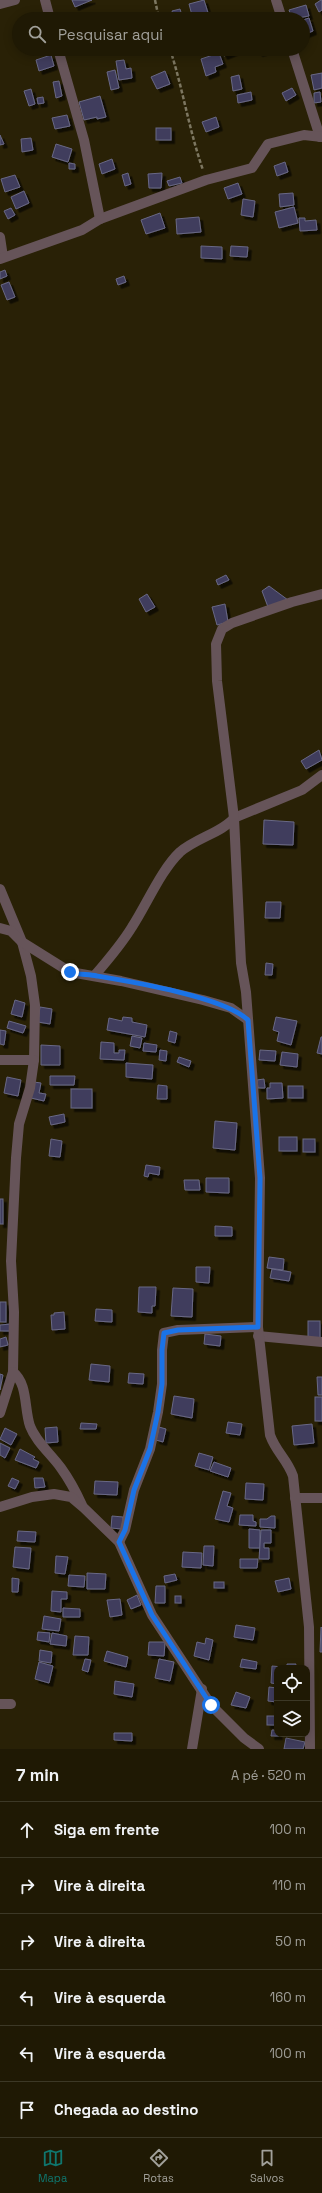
<!DOCTYPE html>
<html lang="pt">
<meta charset="utf-8">
<style>
body{margin:0;font-family:"Space Grotesk",sans-serif;background:#2c2613;color:#f1f3f6}
.controls{position:absolute;right:12px;bottom:12px;display:grid;overflow:hidden;border-radius:8px;box-shadow:0 2px 10px #0003}
.controls button{width:36px;height:36px;display:grid;place-items:center;padding:0;border:0;border-bottom:1px solid #3c3826;background:#1f1904;color:#f1f3f6;font:20px sans-serif}
.stop{position:absolute;width:12px;height:12px;margin:-9px;border:3px solid #1a73e8;border-radius:50%;background:#fff}
.stop.end{background:#1a73e8;border-color:#fff;box-shadow:0 1px 4px #0008}
.list{margin:0;padding:0;list-style:none}
h2{display:flex;justify-content:space-between;align-items:center;height:52px;margin:0;padding:0 16px;font-size:17px}
h2 small{font-size:13px;font-weight:400;color:#a1a09a}
.list li{display:grid;grid-template-columns:26px 1fr auto;gap:12px;align-items:center;box-sizing:border-box;height:56px;padding:0 16px;border-top:1px solid #3c3826}
.list b{display:block;font-size:15px;white-space:nowrap}
.list em{font-size:13px;font-style:normal;color:#a1a09a}
.icon{flex:none;width:22px;height:22px;fill:none;stroke:currentColor;stroke-width:2;stroke-linecap:round;stroke-linejoin:round}
.map{position:relative;flex:none;width:322px;height:1749px;overflow:hidden}
.search{position:absolute;background:#1f1904;box-shadow:0 2px 10px #0003;left:12px;right:12px;top:12px;height:44px;display:flex;align-items:center;gap:10px;box-sizing:border-box;padding:0 14px;border-radius:22px;color:#a1a09a;font-size:15px}
.sheet{height:388px;background:#1f1904}
nav{display:flex;justify-content:space-around;align-items:center;box-sizing:border-box;height:56px;border-top:1px solid #3c3826;background:#1f1904;font-size:11px;color:#a1a09a}
nav a{display:grid;justify-items:center;gap:2px}
nav .on{color:#0f766e}
.map>svg:first-child{display:block}
.building{fill:#3f3d5d;stroke:#696885;filter:url(#shadow)}
.lines{fill:none;stroke-linecap:round;stroke-linejoin:round}
.path{stroke:#7d7761;stroke-width:2.5;stroke-dasharray:4 2;stroke-linecap:butt}
.minor{stroke:#665459;stroke-width:10}
.route{stroke:#1a73e8;stroke-width:5}
</style>
<div class="map">
<svg width="322" height="1749" viewBox="0 0 322 1749">
<defs>
<filter id="shadow"><feDropShadow dx="3.5" dy="3.5" stdDeviation="0" flood-color="#0009"/></filter>
</defs>
<rect width="100%" height="100%" fill="#292106"/>
<g class="building">
<path d="M 72,0 L 92,0 L 75,7 Z"/>
<path d="M 204,0 L 209,16 L 193,19 L 189,4 Z"/>
<path d="M 321,0 L 322,0 L 322,10 L 319,12 L 315,4 Z"/>
<path d="M 306,5 L 309,16 L 292,19 L 289,10 Z"/>
<path d="M 180,9 L 183,19 L 174,19 L 172,11 Z"/>
<path d="M 309,18 L 313,31 L 303,35 L 303,20 Z"/>
<path d="M 224,49 L 235,49 L 236,51 L 224,56 L 222,52 L 224,51 Z"/>
<path d="M 257,49 L 273,49 L 259,53 Z"/>
<path d="M 219,53 L 223,64 L 215,67 L 216,72 L 206,76 L 201,59 Z"/>
<path d="M 51,55 L 54,66 L 39,71 L 36,60 Z"/>
<path d="M 124,60 L 126,69 L 131,68 L 132,78 L 119,80 L 116,61 Z"/>
<path d="M 115,70 L 119,88 L 111,90 L 107,72 Z"/>
<path d="M 165,71 L 170,84 L 157,89 L 151,77 Z"/>
<path d="M 322,73 L 322,88 L 314,90 L 311,75 Z"/>
<path d="M 239,75 L 242,89 L 233,91 L 231,77 Z"/>
<path d="M 59,81 L 62,96 L 56,98 L 53,82 Z"/>
<path d="M 292,88 L 296,95 L 286,101 L 282,93 Z"/>
<path d="M 31,89 L 35,104 L 29,106 L 24,91 Z"/>
<path d="M 251,92 L 252,100 L 238,103 L 237,95 Z"/>
<path d="M 320,92 L 321,102 L 314,103 L 314,93 Z"/>
<path d="M 100,96 L 106,117 L 97,119 L 97,117 L 84,120 L 79,102 Z"/>
<path d="M 43,97 L 44,103 L 38,104 L 37,98 Z"/>
<path d="M 67,115 L 70,126 L 55,129 L 52,118 Z"/>
<path d="M 216,117 L 219,127 L 206,132 L 202,122 Z"/>
<rect x="156" y="128" width="15" height="12"/>
<path d="M 0,135 L 4,144 L 0,145 Z"/>
<path d="M 31,138 L 33,150 L 22,152 L 21,139 Z"/>
<path d="M 56,144 L 72,149 L 68,162 L 52,157 Z"/>
<path d="M 112,159 L 115,169 L 102,174 L 99,164 Z"/>
<path d="M 285,162 L 288,172 L 277,176 L 274,166 Z"/>
<path d="M 69,163 L 75,164 L 75,169 L 69,169 Z"/>
<path d="M 128,173 L 131,184 L 125,186 L 122,175 Z"/>
<path d="M 162,173 L 161,188 L 149,188 L 148,174 Z"/>
<path d="M 15,175 L 20,187 L 5,192 L 1,179 Z"/>
<path d="M 180,177 L 182,183 L 169,186 L 167,181 Z"/>
<path d="M 238,183 L 242,194 L 228,199 L 224,188 Z"/>
<path d="M 24,191 L 29,203 L 16,209 L 11,197 Z"/>
<path d="M 293,193 L 294,205 L 280,207 L 279,194 Z"/>
<path d="M 243,199 L 255,201 L 253,217 L 241,215 Z"/>
<path d="M 294,207 L 298,223 L 279,228 L 275,212 Z"/>
<path d="M 11,208 L 15,215 L 8,219 L 4,211 Z"/>
<path d="M 160,213 L 165,228 L 146,234 L 141,220 Z"/>
<path d="M 199,217 L 201,232 L 177,234 L 176,219 Z"/>
<path d="M 299,218 L 305,218 L 305,221 L 316,220 L 317,230 L 300,231 Z"/>
<path d="M 201,246 L 222,247 L 222,259 L 201,258 Z"/>
<path d="M 231,246 L 248,247 L 247,257 L 230,256 Z"/>
<path d="M 5,270 L 7,276 L 0,279 L 0,272 Z"/>
<path d="M 124,276 L 126,282 L 118,285 L 116,279 Z"/>
<path d="M 9,282 L 15,297 L 7,300 L 1,285 Z"/>
<path d="M 226,575 L 229,580 L 218,585 L 216,580 Z"/>
<path d="M 269,586 L 288,600 L 268,607 L 262,591 Z"/>
<path d="M 147,594 L 155,607 L 146,612 L 139,599 Z"/>
<path d="M 225,604 L 228,622 L 217,625 L 212,607 Z"/>
<path d="M 319,750 L 322,760 L 306,769 L 301,761 Z"/>
<path d="M 264,820 L 294,822 L 293,845 L 263,844 Z"/>
<path d="M 266,902 L 281,902 L 280,918 L 265,918 Z"/>
<path d="M 266,963 L 273,964 L 272,975 L 265,975 Z"/>
<path d="M 15,1000 L 25,1003 L 22,1017 L 11,1014 Z"/>
<path d="M 40,1007 L 52,1009 L 50,1024 L 38,1022 Z"/>
<path d="M 123,1017 L 132,1018 L 132,1022 L 147,1025 L 145,1037 L 107,1030 L 109,1018 L 122,1021 Z"/>
<path d="M 276,1017 L 297,1021 L 291,1045 L 277,1041 L 279,1032 L 273,1030 Z"/>
<path d="M 9,1021 L 26,1026 L 23,1033 L 7,1028 Z"/>
<path d="M 0,1030 L 6,1031 L 4,1045 L 0,1044 Z"/>
<path d="M 170,1031 L 177,1033 L 175,1043 L 168,1041 Z"/>
<path d="M 132,1036 L 142,1038 L 140,1048 L 130,1046 Z"/>
<path d="M 321,1037 L 322,1037 L 322,1054 L 317,1053 Z"/>
<path d="M 101,1042 L 114,1043 L 114,1053 L 119,1053 L 119,1050 L 125,1050 L 124,1060 L 100,1059 Z"/>
<path d="M 144,1043 L 157,1045 L 156,1052 L 143,1051 Z"/>
<path d="M 41,1045 L 60,1046 L 60,1065 L 41,1065 Z"/>
<path d="M 160,1050 L 167,1051 L 166,1061 L 159,1060 Z"/>
<path d="M 260,1050 L 276,1051 L 275,1061 L 259,1060 Z"/>
<path d="M 282,1052 L 298,1054 L 297,1067 L 280,1065 Z"/>
<path d="M 179,1057 L 191,1061 L 189,1067 L 177,1062 Z"/>
<path d="M 126,1063 L 153,1065 L 152,1079 L 126,1077 Z"/>
<path d="M 50,1076 L 75,1076 L 74,1085 L 50,1085 Z"/>
<path d="M 7,1077 L 21,1080 L 18,1096 L 4,1093 Z"/>
<path d="M 264,1079 L 265,1088 L 258,1088 L 257,1080 Z"/>
<path d="M 34,1082 L 41,1083 L 39,1093 L 46,1094 L 44,1101 L 31,1098 Z"/>
<path d="M 270,1083 L 282,1083 L 283,1098 L 267,1099 L 267,1088 L 270,1088 Z"/>
<path d="M 158,1085 L 167,1086 L 167,1099 L 157,1099 Z"/>
<rect x="288" y="1086" width="15" height="12"/>
<rect x="71" y="1089" width="21" height="19"/>
<path d="M 64,1114 L 65,1122 L 51,1125 L 49,1117 Z"/>
<path d="M 215,1121 L 237,1123 L 235,1150 L 213,1148 Z"/>
<rect x="279" y="1137" width="18" height="14"/>
<path d="M 51,1139 L 62,1141 L 60,1157 L 49,1156 Z"/>
<rect x="303" y="1139" width="12" height="13"/>
<path d="M 146,1165 L 160,1167 L 159,1175 L 149,1173 L 148,1177 L 144,1176 Z"/>
<path d="M 206,1178 L 229,1178 L 229,1193 L 206,1192 Z"/>
<path d="M 184,1180 L 199,1180 L 200,1190 L 185,1190 Z"/>
<rect x="0" y="1199" width="3" height="25"/>
<path d="M 215,1226 L 232,1227 L 232,1236 L 215,1236 Z"/>
<path d="M 269,1257 L 284,1259 L 283,1270 L 267,1268 Z"/>
<path d="M 196,1267 L 210,1267 L 209,1283 L 196,1282 Z"/>
<path d="M 272,1269 L 291,1272 L 289,1281 L 270,1278 Z"/>
<path d="M 139,1287 L 156,1287 L 155,1306 L 152,1306 L 152,1313 L 138,1312 Z"/>
<path d="M 173,1288 L 193,1289 L 192,1317 L 171,1316 Z"/>
<rect x="0" y="1302" width="6" height="20"/>
<path d="M 96,1309 L 112,1310 L 112,1322 L 95,1321 Z"/>
<path d="M 64,1312 L 65,1329 L 52,1330 L 51,1315 L 54,1315 L 54,1313 Z"/>
<rect x="308" y="1321" width="12" height="17"/>
<path d="M 11,1324 L 11,1331 L 0,1331 L 0,1325 Z"/>
<path d="M 205,1334 L 221,1336 L 220,1346 L 204,1344 Z"/>
<path d="M 6,1337 L 8,1345 L 0,1347 L 0,1339 Z"/>
<path d="M 91,1364 L 110,1366 L 109,1382 L 89,1380 Z"/>
<path d="M 129,1373 L 144,1374 L 143,1384 L 128,1383 Z"/>
<path d="M 0,1374 L 3,1375 L 0,1390 Z"/>
<path d="M 317,1377 L 322,1377 L 322,1395 L 318,1395 Z"/>
<path d="M 174,1396 L 194,1399 L 192,1418 L 171,1414 Z"/>
<rect x="315" y="1397" width="7" height="24"/>
<path d="M 228,1422 L 242,1424 L 240,1435 L 226,1433 Z"/>
<path d="M 81,1423 L 97,1424 L 96,1429 L 80,1429 Z"/>
<path d="M 312,1424 L 314,1443 L 294,1445 L 292,1426 Z"/>
<path d="M 57,1427 L 58,1442 L 46,1443 L 45,1428 Z"/>
<path d="M 159,1427 L 166,1429 L 163,1442 L 156,1440 Z"/>
<path d="M 5,1428 L 17,1434 L 11,1445 L 0,1439 Z"/>
<path d="M 0,1443 L 10,1448 L 5,1458 L 0,1455 Z"/>
<path d="M 20,1449 L 35,1457 L 33,1459 L 39,1462 L 36,1468 L 15,1460 Z"/>
<path d="M 199,1453 L 213,1457 L 209,1470 L 195,1466 Z"/>
<path d="M 214,1462 L 231,1468 L 228,1477 L 210,1471 Z"/>
<path d="M 12,1478 L 19,1481 L 15,1489 L 8,1486 Z"/>
<path d="M 34,1478 L 43,1478 L 45,1487 L 35,1488 Z"/>
<path d="M 95,1481 L 118,1482 L 117,1495 L 94,1494 Z"/>
<path d="M 246,1483 L 264,1484 L 263,1500 L 245,1499 Z"/>
<path d="M 223,1491 L 231,1493 L 227,1506 L 233,1508 L 229,1522 L 215,1519 Z"/>
<path d="M 240,1515 L 253,1515 L 253,1521 L 256,1522 L 256,1526 L 239,1525 Z"/>
<path d="M 112,1516 L 123,1517 L 122,1529 L 111,1528 Z"/>
<path d="M 271,1516 L 275,1516 L 275,1528 L 260,1527 L 260,1519 L 267,1519 Z"/>
<path d="M 249,1529 L 260,1530 L 260,1548 L 249,1548 Z"/>
<path d="M 261,1530 L 271,1530 L 271,1543 L 264,1543 L 264,1548 L 269,1548 L 269,1559 L 259,1559 Z"/>
<path d="M 18,1531 L 36,1532 L 35,1542 L 17,1541 Z"/>
<path d="M 204,1546 L 214,1546 L 213,1566 L 203,1565 Z"/>
<path d="M 15,1547 L 31,1548 L 29,1569 L 13,1567 Z"/>
<path d="M 183,1552 L 202,1553 L 201,1568 L 182,1567 Z"/>
<path d="M 56,1556 L 68,1557 L 65,1574 L 55,1573 Z"/>
<path d="M 240,1559 L 258,1559 L 257,1568 L 240,1568 Z"/>
<path d="M 87,1573 L 106,1574 L 105,1589 L 87,1589 Z"/>
<path d="M 175,1574 L 177,1580 L 165,1583 L 164,1576 Z"/>
<path d="M 69,1575 L 85,1576 L 84,1587 L 68,1586 Z"/>
<path d="M 12,1578 L 19,1579 L 18,1592 L 12,1592 Z"/>
<path d="M 289,1578 L 291,1589 L 278,1592 L 275,1581 Z"/>
<rect x="214" y="1582" width="10" height="6"/>
<path d="M 156,1586 L 165,1586 L 165,1603 L 155,1603 Z"/>
<path d="M 52,1591 L 67,1592 L 67,1599 L 61,1599 L 61,1612 L 51,1611 Z"/>
<path d="M 137,1595 L 141,1605 L 131,1609 L 127,1600 Z"/>
<rect x="175" y="1596" width="6" height="7"/>
<path d="M 120,1599 L 122,1615 L 110,1617 L 107,1600 Z"/>
<path d="M 63,1608 L 80,1609 L 80,1617 L 63,1617 Z"/>
<path d="M 44,1616 L 61,1619 L 59,1631 L 42,1629 Z"/>
<path d="M 236,1625 L 255,1628 L 253,1640 L 234,1637 Z"/>
<path d="M 321,1627 L 322,1628 L 322,1652 L 320,1652 Z"/>
<path d="M 38,1632 L 50,1633 L 49,1642 L 37,1640 Z"/>
<path d="M 52,1633 L 67,1636 L 66,1646 L 50,1644 Z"/>
<path d="M 75,1636 L 89,1637 L 88,1655 L 73,1655 Z"/>
<path d="M 206,1638 L 213,1640 L 209,1660 L 194,1656 L 197,1642 L 205,1644 Z"/>
<path d="M 149,1642 L 165,1642 L 164,1656 L 148,1655 Z"/>
<path d="M 40,1650 L 52,1652 L 51,1663 L 39,1661 Z"/>
<path d="M 107,1651 L 128,1657 L 126,1667 L 104,1661 Z"/>
<path d="M 85,1659 L 91,1660 L 88,1672 L 82,1670 Z"/>
<path d="M 159,1659 L 174,1662 L 170,1681 L 155,1678 Z"/>
<path d="M 242,1659 L 257,1662 L 256,1669 L 240,1667 Z"/>
<path d="M 39,1662 L 53,1666 L 49,1683 L 35,1679 Z"/>
<path d="M 287,1664 L 296,1664 L 295,1668 L 287,1668 Z"/>
<path d="M 272,1666 L 283,1667 L 277,1668 L 277,1684 L 271,1683 Z"/>
<path d="M 115,1681 L 134,1684 L 132,1697 L 114,1694 Z"/>
<path d="M 269,1687 L 277,1688 L 277,1702 L 268,1701 Z"/>
<path d="M 236,1692 L 250,1697 L 246,1708 L 231,1705 Z"/>
<rect x="267" y="1716" width="10" height="9"/>
<path d="M 272,1730 L 277,1730 L 279,1736 L 271,1736 Z"/>
<path d="M 114,1733 L 132,1733 L 132,1741 L 114,1740 Z"/>
<path d="M 286,1738 L 305,1742 L 303,1749 L 284,1749 Z"/>
</g>
<g class="lines">
<g class="path">
<path d="M 155,0 L 159,19"/>
<path d="M 170,49 C 183,89 189,130 203,170"/>
</g>
<g class="minor">
<path d="M 45,0 L 50,19"/>
<path d="M 276,0 L 282,19"/>
<path d="M 0,4 L 15,0"/>
<path d="M 58,49 L 84,140 L 100,219"/>
<path d="M 292,49 L 320,137"/>
<path d="M 0,237 L 3,257"/>
<path d="M 0,259 L 82,230 L 100,219 L 206,180 L 252,168 L 268,144 L 304,135 L 322,137"/>
<path d="M 0,889 L 22,942 L 31,976 L 35,1005 L 34,1060 L 30,1088 L 19,1124 L 16,1158 L 11,1261 L 14,1312 L 13,1372 L 0,1413"/>
<path d="M 0,928 L 11,931 L 22,942 L 70,972 L 121,981 L 203,1000 L 231,1008 L 248,1020"/>
<path d="M 95,975 C 108,960 121,945 132,927 C 147,904 161,870 180,852 C 196,838 223,832 234,818 L 302,790 L 322,775"/>
<path d="M 0,1060 L 34,1060"/>
<path d="M 258,1336 L 322,1342"/>
<path d="M 13,1372 C 28,1384 24,1408 30,1426 C 36,1442 51,1454 61,1468 C 69,1479 76,1492 82,1505"/>
<path d="M 295,1498 L 322,1498"/>
<path d="M 0,1507 L 32,1497 L 54,1494 L 71,1497 L 84,1508 L 119,1542 L 152,1615 L 211,1705 L 244,1738 L 259,1749"/>
<path d="M 119,1542 L 125,1530 L 134,1490 L 150,1449 L 158,1412 L 162,1384 L 162,1350 L 164,1333 L 178,1330 L 258,1327"/>
<path d="M 0,1704 L 11,1704"/>
<path d="M 192,1749 L 202,1689"/>
<path d="M 310,1749 L 309,1627 L 293,1476 C 287,1459 276,1452 270,1435 L 258,1327 L 260,1178 L 246,992 L 241,963 L 234,818 L 217,681 L 216,644 L 222,629 L 232,623 L 292,602 L 322,594"/>
</g>
</g>
<g class="lines">
<path class="route" d="M 70,972 C 79,975 88,974 97,976 C 133,982 224,997 248,1020 L 260,1178 L 258,1327 L 178,1330 L 164,1333 L 162,1350 L 162,1384 L 158,1412 L 150,1449 L 134,1490 L 125,1530 L 119,1542 L 152,1615 L 211,1705"/>
</g>
</svg>
<div class="controls">
<button><svg class="icon" aria-label="locate" viewBox="0 0 24 24"><circle cx="12" cy="12" r="6"/><path d="M12 2v4M12 18v4M2 12h4M18 12h4"/></svg></button>
<button><svg class="icon" aria-label="layers" viewBox="0 0 24 24"><path d="M12 4l9 5-9 5-9-5zM3 14l9 5 9-5"/></svg></button>
</div>
<div class="stop" style="left:211px;top:1705px"></div>
<div class="stop end" style="left:70px;top:972px"></div>
<div class="search"><svg class="icon" aria-label="search" viewBox="0 0 24 24"><circle cx="10" cy="10" r="6"/><path d="M15 15l6 6"/></svg>Pesquisar aqui</div>
</div>
<section class="sheet">
<h2>7 min<small>A pé · 520 m</small></h2>
<ul class="list">
<li><svg class="icon" aria-label="ahead" viewBox="0 0 24 24"><path d="M12 20V5M6 11l6-6 6 6"/></svg><div><b>Siga em frente</b></div><em>100 m</em></li>
<li><svg class="icon" aria-label="right" viewBox="0 0 24 24"><path d="M7 20v-9h11M14 6l5 5-5 5"/></svg><div><b>Vire à direita</b></div><em>110 m</em></li>
<li><svg class="icon" aria-label="right" viewBox="0 0 24 24"><path d="M7 20v-9h11M14 6l5 5-5 5"/></svg><div><b>Vire à direita</b></div><em>50 m</em></li>
<li><svg class="icon" aria-label="left" viewBox="0 0 24 24"><path d="M17 20v-9H6M10 6l-5 5 5 5"/></svg><div><b>Vire à esquerda</b></div><em>160 m</em></li>
<li><svg class="icon" aria-label="left" viewBox="0 0 24 24"><path d="M17 20v-9H6M10 6l-5 5 5 5"/></svg><div><b>Vire à esquerda</b></div><em>100 m</em></li>
<li><svg class="icon" aria-label="arrive" viewBox="0 0 24 24"><path d="M6 21V4h12l-3 4 3 4H6"/></svg><div><b>Chegada ao destino</b></div></li>
</ul>
</section>
<nav>
<a class="on"><svg class="icon" aria-label="map" viewBox="0 0 24 24"><path d="M3 6l6-2 6 2 6-2v14l-6 2-6-2-6 2zM9 4v14M15 6v14"/></svg>Mapa</a>
<a><svg class="icon" aria-label="directions" viewBox="0 0 24 24"><path d="M12 3l9 9-9 9-9-9zM9 14v-3h6M13 9l2 2-2 2"/></svg>Rotas</a>
<a><svg class="icon" aria-label="saved" viewBox="0 0 24 24"><path d="M7 4h10v16l-5-4-5 4z"/></svg>Salvos</a>
</nav>
